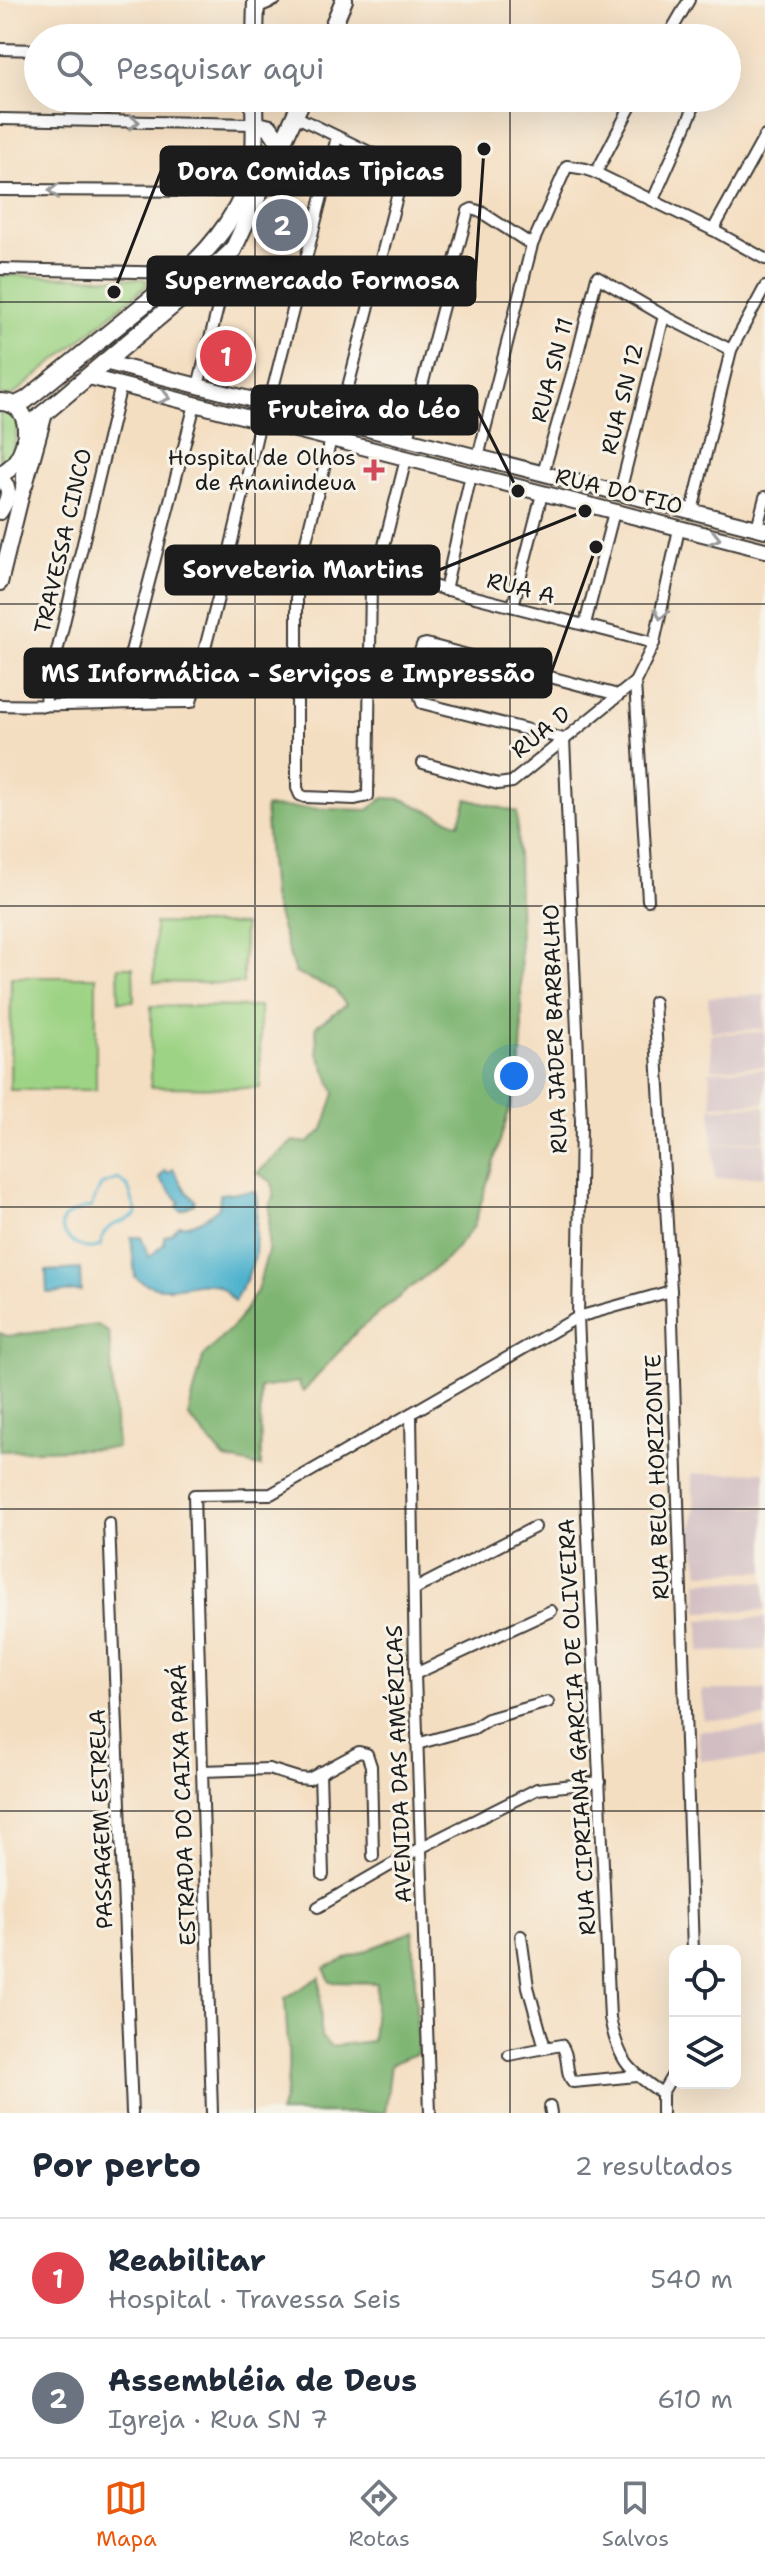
<!DOCTYPE html>
<html lang="pt">
<meta charset="utf-8">
<style>
body{margin:0;font-family:"Shantell Sans",sans-serif;background:#f6f6f7;color:#1f2937}
.controls{position:absolute;right:24px;bottom:24px;display:grid;overflow:hidden;border-radius:16px;box-shadow:0 8px 32px #0002}
.controls button{width:72px;height:72px;display:grid;place-items:center;padding:0;border:0;border-bottom:2px solid #e0e1e3;background:#fff;color:#1f2937;font:40px sans-serif}
.you{position:absolute;left:514px;top:1076px;width:28px;height:28px;margin:-20px;border:6px solid #fff;border-radius:50%;background:#1a73e8;box-shadow:0 0 0 12px #1a73e833}
.badge{display:grid;place-items:center;width:52px;height:52px;border-radius:50%;background:#ea580c;color:#fff;font-size:26px;font-weight:700}
.pin{position:absolute;translate:-50% -50%;border:4px solid #fff;box-shadow:0 2px 8px #0006}
.list{margin:0;padding:0;list-style:none}
h2{display:flex;justify-content:space-between;align-items:center;height:104px;margin:0;padding:0 32px;font-size:34px}
h2 small{font-size:26px;font-weight:400;color:#747a83}
.list li{display:grid;grid-template-columns:52px 1fr auto;gap:24px;align-items:center;box-sizing:border-box;height:120px;padding:0 32px;border-top:2px solid #e0e1e3}
.list b{display:block;font-size:30px;white-space:nowrap}
.list p{margin:0;font-size:26px;white-space:nowrap;color:#747a83}
.list em{font-size:26px;font-style:normal;color:#747a83}
.icon{flex:none;width:44px;height:44px;fill:none;stroke:currentColor;stroke-width:2;stroke-linecap:round;stroke-linejoin:round}
.map{position:relative;flex:none;width:765px;height:2113px;overflow:hidden}
.search{position:absolute;background:#fff;box-shadow:0 8px 32px #0002;left:24px;right:24px;top:24px;height:88px;display:flex;align-items:center;gap:20px;box-sizing:border-box;padding:0 28px;border-radius:44px;color:#747a83;font-size:30px}
.sheet{height:344px;background:#fff}
nav{display:flex;justify-content:space-around;align-items:center;box-sizing:border-box;height:112px;border-top:2px solid #e0e1e3;background:#fff;font-size:22px;color:#747a83}
nav a{display:grid;justify-items:center;gap:4px}
nav .on{color:#ea580c}
.map>svg:first-child{display:block}
.built{fill:#f7d0ca}
.industrial{fill:#d2bec2}
.green{fill:#9dd384;stroke:#5c7850;stroke-width:2}
.forest{fill:#7eb572;stroke:#4d6847;stroke-width:2}
.water{fill:#4fb3ce;stroke:#366875;stroke-width:2}
.lines{fill:none;stroke-linecap:round;stroke-linejoin:round}
.stream{stroke:#4fb3ce;stroke-width:3}
.street-casing{stroke:#3c3935;stroke-width:14}
.secondary-casing{stroke:#3c3935;stroke-width:18}
.primary-casing{stroke:#3c3935;stroke-width:20}
.street{stroke:#fff;stroke-width:10}
.secondary{stroke:#fff;stroke-width:14}
.primary{stroke:#fff;stroke-width:16}
.oneway{stroke:#999}
.grid{fill:none;stroke:#1c1c1c;stroke-width:2;stroke-opacity:0.55}
.poi-dot{fill:#d1495b;stroke:#f7f3e8;stroke-width:3}
.labels{text-anchor:middle;dominant-baseline:central;stroke-width:6;stroke-linejoin:round;paint-order:stroke}
.street-label{font-size:22px;fill:#1c1c1c;stroke:#f7f3e8}
.poi-label{font-size:22px;fill:#1c1c1c;stroke:#f7f3e8;text-anchor:end}
.leader{fill:none;stroke:#1c1c1c;stroke-width:3}
.callout-dot{fill:#1c1c1c;stroke:#f7f3e8;stroke-width:3}
.callout{fill:#1c1c1c;stroke:#1c1c1c;stroke-width:3}
.callout-label{font-size:24px;text-anchor:middle;font-weight:bold;fill:#fff}
</style>
<div class="map">
<svg width="765" height="2113" viewBox="0 0 765 2113">
<rect width="100%" height="100%" fill="#f7f3e8"/>
<filter id="ink" filterUnits="userSpaceOnUse"><feTurbulence type="fractalNoise" baseFrequency=".0125" numOctaves="2"/><feDisplacementMap in="SourceGraphic" scale="16" xChannelSelector="R" yChannelSelector="G"/><feConvolveMatrix kernelMatrix="1 2 1 2 8 2 1 2 1" color-interpolation-filters="sRGB"/></filter>
<filter id="wash" filterUnits="userSpaceOnUse"><feTurbulence type="fractalNoise" baseFrequency=".006" numOctaves="4" result="noise"/><feDisplacementMap in="SourceGraphic" scale="32" xChannelSelector="R" yChannelSelector="G"/><feGaussianBlur stdDeviation="1.8" result="paint"/><feColorMatrix in="noise" values="0 0 0 0 0 0 0 0 0 0 0 0 0 0 0 0 0 1.4 0 .05"/><feComposite in="paint" operator="in"/></filter>
<g filter="url(#wash)">
<rect width="100%" height="100%" fill="#f4dec1"/>
<path class="built" d="M 364,460 L 387,466 L 384,483 L 359,475 Z"/>
<g class="industrial">
<path d="M 765,995 L 765,1029 L 711,1032 L 708,997 Z"/>
<path d="M 765,1032 L 765,1066 L 712,1069 L 710,1034 Z"/>
<path d="M 765,1069 L 765,1103 L 712,1105 L 709,1071 Z"/>
<path d="M 765,1106 L 765,1140 L 713,1143 L 711,1108 Z"/>
<path d="M 765,1142 L 765,1176 L 715,1179 L 713,1144 Z"/>
<path d="M 765,1472 L 765,1505 L 727,1507 L 765,1507 L 765,1571 L 700,1573 L 691,1533 L 695,1507 L 691,1474 Z"/>
<path d="M 697,1581 L 765,1582 L 765,1610 L 698,1612 Z"/>
<path d="M 765,1618 L 765,1650 L 700,1652 L 699,1620 Z"/>
<path d="M 702,1690 L 765,1690 L 765,1718 L 703,1720 Z"/>
<path d="M 765,1729 L 765,1759 L 700,1760 L 698,1731 Z"/>
</g>
<g class="green">
<path d="M 0,275 L 144,279 L 147,281 L 146,286 L 12,396 L 0,396 Z"/>
<path d="M 5,411 L 17,422 C 17,439 14,456 0,466 L 0,412 Z"/>
<path d="M 155,923 L 244,925 L 243,984 L 154,982 Z"/>
<path d="M 118,967 L 133,967 L 134,1001 L 119,1001 Z"/>
<path d="M 11,977 L 96,977 L 96,1090 L 10,1090 Z"/>
<path d="M 151,1006 L 260,1007 L 260,1088 L 151,1087 Z"/>
</g>
<g class="forest">
<path d="M 384,798 L 402,799 L 459,824 L 467,799 L 517,812 L 522,1032 L 520,1075 L 474,1226 L 450,1256 L 358,1330 L 303,1392 L 298,1382 L 260,1388 L 261,1467 L 225,1459 L 188,1416 L 203,1357 L 238,1321 L 257,1291 L 268,1251 L 270,1203 L 274,1197 L 272,1182 L 257,1173 L 293,1141 L 308,1143 L 323,1130 L 335,1093 L 317,1051 L 316,1026 L 346,1005 L 334,989 L 295,973 L 272,897 L 265,807 L 368,810 Z"/>
<path d="M 98,1325 L 109,1333 L 117,1448 L 0,1451 L 0,1333 L 7,1336 Z"/>
<path d="M 413,1931 L 418,2053 L 391,2064 L 385,2113 L 279,2113 C 295,2079 286,2034 285,1998 L 320,1977 L 321,2037 L 331,2046 L 372,2041 L 377,1983 L 330,1982 L 324,1968 Z"/>
</g>
<g class="water">
<path d="M 173,1169 L 186,1191 L 195,1200 L 194,1204 L 181,1211 L 177,1206 L 180,1202 L 159,1178 L 165,1170 L 168,1173 Z"/>
<path d="M 255,1191 L 257,1201 L 255,1256 L 247,1278 L 234,1302 C 230,1297 226,1291 221,1288 C 196,1273 167,1303 135,1277 L 131,1237 L 141,1237 L 149,1257 L 164,1244 L 164,1237 L 171,1234 L 180,1225 C 194,1227 209,1216 219,1207 L 220,1194 Z"/>
<path d="M 80,1269 L 81,1291 L 47,1293 L 46,1271 Z"/>
</g>
<g class="lines">
<path class="stream" d="M 118,1179 L 128,1187 L 137,1214 C 120,1227 105,1219 100,1246 C 80,1256 51,1229 66,1217 C 72,1211 83,1210 91,1207 L 101,1185 Z"/>
</g>
</g>
<g filter="url(#ink)">
<g class="lines">
<g class="street-casing">
<g id="street">
<path d="M 256,8 L 275,0"/>
<path d="M 667,38 L 689,0"/>
<path d="M 0,49 L 38,50"/>
<path d="M 295,116 L 398,166 L 402,177 L 339,422"/>
<path d="M 0,119 L 254,124"/>
<path d="M 596,173 L 635,98"/>
<path d="M 0,190 L 244,191"/>
<path d="M 653,200 L 692,112"/>
<path d="M 713,230 L 765,136"/>
<path d="M 0,269 L 182,273"/>
<path d="M 198,386 L 232,252"/>
<path d="M 269,404 L 337,137"/>
<path d="M 331,439 L 297,578 L 297,788 L 300,795 L 305,797 L 355,799 L 368,796 L 371,582"/>
<path d="M 408,439 L 468,211 L 472,209 L 481,212 L 532,245"/>
<path d="M 478,457 L 532,245 L 567,166 L 586,169 L 596,173 L 713,230 L 765,259"/>
<path d="M 543,473 L 576,360 L 597,277 L 664,316 L 731,350"/>
<path d="M 620,492 L 664,316"/>
<path d="M 692,511 L 731,350 L 765,287"/>
<path d="M 757,528 L 765,497"/>
<path d="M 225,571 L 371,582"/>
<path d="M 378,572 L 654,643"/>
<path d="M 376,577 L 406,459"/>
<path d="M 445,590 L 471,475"/>
<path d="M 513,606 L 542,494"/>
<path d="M 585,624 L 614,512"/>
<path d="M 635,682 L 648,900"/>
<path d="M 618,695 L 426,644 L 422,645 C 416,660 416,688 422,703 L 564,739 L 581,1121 L 578,1317 L 610,2018 C 618,2059 628,2071 662,2093"/>
<path d="M 118,702 L 195,404"/>
<path d="M 0,705 C 64,707 127,702 191,702 L 225,571 L 260,422"/>
<path d="M 44,706 L 121,385"/>
<path d="M 423,763 L 498,784 L 512,782 L 635,682 L 654,643 L 679,529"/>
<path d="M 654,1002 L 671,1291 L 693,1951"/>
<path d="M 411,1414 L 415,1674 L 430,2113"/>
<path d="M 109,1523 L 132,2113"/>
<path d="M 415,1589 L 535,1527"/>
<path d="M 415,1674 L 551,1611"/>
<path d="M 417,1744 L 474,1728 L 488,1719 L 548,1702"/>
<path d="M 202,1771 L 269,1769 L 298,1778 L 309,1779 L 359,1752 L 367,1754 L 371,1766 L 373,1856"/>
<path d="M 320,1772 L 323,1875"/>
<path d="M 318,1907 L 422,1847 L 537,1789 L 600,1782"/>
<path d="M 521,1936 L 528,1987 L 545,2048"/>
<path d="M 509,2055 L 561,2045 C 570,2055 564,2072 573,2082 L 637,2076"/>
<path d="M 662,2093 L 675,2071"/>
<path d="M 550,2107 L 551,2113"/>
<path d="M 212,2113 L 194,1495 L 271,1494 L 578,1317 L 671,1291"/>
<path d="M 662,2113 L 662,2093"/>
</g>
</g>
<g class="secondary-casing">
<g id="secondary">
<path d="M 104,362 L 765,530"/>
<path d="M 89,377 L 765,550"/>
<path d="M 0,478 C 13,488 8,500 0,512"/>
<path d="M 0,583 L 24,485 L 24,474"/>
</g>
</g>
<g class="primary-casing">
<g id="primary">
<path d="M 255,38 L 256,0"/>
<path d="M 328,38 L 344,0"/>
<path d="M 254,124 L 270,128 L 281,144"/>
<path d="M 0,402 C 40,402 29,464 0,474"/>
<path d="M 16,405 L 26,400 L 183,273 C 215,245 246,205 253,162 C 256,141 254,119 254,98"/>
<path d="M 26,432 L 37,419 L 185,295 L 233,250 L 303,98"/>
<path d="M 24,485 L 44,413"/>
</g>
</g>
<use href="#street" class="street"/>
<use href="#secondary" class="secondary"/>
<use href="#primary" class="primary"/>
</g>
<defs><path id="oneway-chevron" d="M-2-3.5L2.5 0L-2 3.5" fill="none" stroke-width="1.6" stroke-linecap="round" stroke-linejoin="round" transform="scale(2)"/></defs>
<g class="oneway">
<use href="#oneway-chevron" transform="translate(134 122) rotate(1)"/>
<use href="#oneway-chevron" transform="translate(54 191) rotate(-180)"/>
<use href="#oneway-chevron" transform="translate(165 397) rotate(14)"/>
<use href="#oneway-chevron" transform="translate(715 538) rotate(14)"/>
<use href="#oneway-chevron" transform="translate(661 614) rotate(102)"/>
</g>
</g>
<path class="grid" d="M 255,0 L 255,38M 510,0 L 510,38M 255,98 L 255,2113M 510,98 L 510,2113M 0,302 L 765,302M 0,604 L 765,604M 0,906 L 765,906M 0,1207 L 765,1207M 0,1509 L 765,1509M 0,1811 L 765,1811"/>
<path class="poi-dot" d="M370 458h8v8h8v8h-8v8h-8v-8h-8v-8h8z"/>
<g class="labels">
<g class="street-label">
<text transform="translate(552 370) rotate(-75)">RUA SN 11</text>
<text transform="translate(622 399) rotate(-76)">RUA SN 12</text>
<text transform="translate(619 491) rotate(14)">RUA DO FIO</text>
<text transform="translate(63 541) rotate(-77)">TRAVESSA CINCO</text>
<text transform="translate(521 588) rotate(14)">RUA A</text>
<text transform="translate(541 732) rotate(-39)">RUA D</text>
<text transform="translate(555 1029) rotate(-92)">RUA JADER BARBALHO</text>
<text transform="translate(657 1477) rotate(-92)">RUA BELO HORIZONTE</text>
<text transform="translate(577 1727) rotate(-93)">RUA CIPRIANA GARCIA DE OLIVEIRA</text>
<text transform="translate(399 1764) rotate(-92)">AVENIDA DAS AMÉRICAS</text>
<text transform="translate(183 1805) rotate(-92)">ESTRADA DO CAIXA PARÁ</text>
<text transform="translate(101 1819) rotate(-92)">PASSAGEM ESTRELA</text>
</g>
<g class="poi-label">
<text x="356" y="457">Hospital de Olhos<tspan x="356" dy="25">de Ananindeua</tspan></text>
</g>
</g>
<path class="leader" d="M114 292L161 171M484 149L475 281M518 491L477 410M585 511L439 570M596 547L551 673"/>
<g class="callout-dot">
<circle cx="114" cy="292" r="8"/>
<circle cx="484" cy="149" r="8"/>
<circle cx="518" cy="491" r="8"/>
<circle cx="585" cy="511" r="8"/>
<circle cx="596" cy="547" r="8"/>
</g>
<g class="callout">
<rect x="161" y="147" width="299" height="48" rx="8"/>
<rect x="148" y="257" width="327" height="48" rx="8"/>
<rect x="252" y="386" width="225" height="48" rx="8"/>
<rect x="166" y="546" width="273" height="48" rx="8"/>
<rect x="25" y="649" width="526" height="48" rx="8"/>
</g>
<g class="callout-label">
<text x="311" y="180">Dora Comidas Tipicas</text>
<text x="312" y="289">Supermercado Formosa</text>
<text x="364" y="418">Fruteira do Léo</text>
<text x="303" y="578">Sorveteria Martins</text>
<text x="288" y="682">MS Informática - Serviços e Impressão</text>
</g>
</svg>
<div class="controls">
<button><svg class="icon" aria-label="locate" viewBox="0 0 24 24"><circle cx="12" cy="12" r="6"/><path d="M12 2v4M12 18v4M2 12h4M18 12h4"/></svg></button>
<button><svg class="icon" aria-label="layers" viewBox="0 0 24 24"><path d="M12 4l9 5-9 5-9-5zM3 14l9 5 9-5"/></svg></button>
</div>
<div class="you"></div>
<div class="pin badge" style="left:226px;top:356px;background:#e0444e">1</div>
<div class="pin badge" style="left:282px;top:225px;background:#6b7280">2</div>
<div class="search"><svg class="icon" aria-label="search" viewBox="0 0 24 24"><circle cx="10" cy="10" r="6"/><path d="M15 15l6 6"/></svg>Pesquisar aqui</div>
</div>
<section class="sheet">
<h2>Por perto<small>2 resultados</small></h2>
<ul class="list">
<li><span class="badge" style="background:#e0444e">1</span><div><b>Reabilitar</b><p>Hospital · Travessa Seis</p></div><em>540 m</em></li>
<li><span class="badge" style="background:#6b7280">2</span><div><b>Assembléia de Deus</b><p>Igreja · Rua SN 7</p></div><em>610 m</em></li>
</ul>
</section>
<nav>
<a class="on"><svg class="icon" aria-label="map" viewBox="0 0 24 24"><path d="M3 6l6-2 6 2 6-2v14l-6 2-6-2-6 2zM9 4v14M15 6v14"/></svg>Mapa</a>
<a><svg class="icon" aria-label="directions" viewBox="0 0 24 24"><path d="M12 3l9 9-9 9-9-9zM9 14v-3h6M13 9l2 2-2 2"/></svg>Rotas</a>
<a><svg class="icon" aria-label="saved" viewBox="0 0 24 24"><path d="M7 4h10v16l-5-4-5 4z"/></svg>Salvos</a>
</nav>
